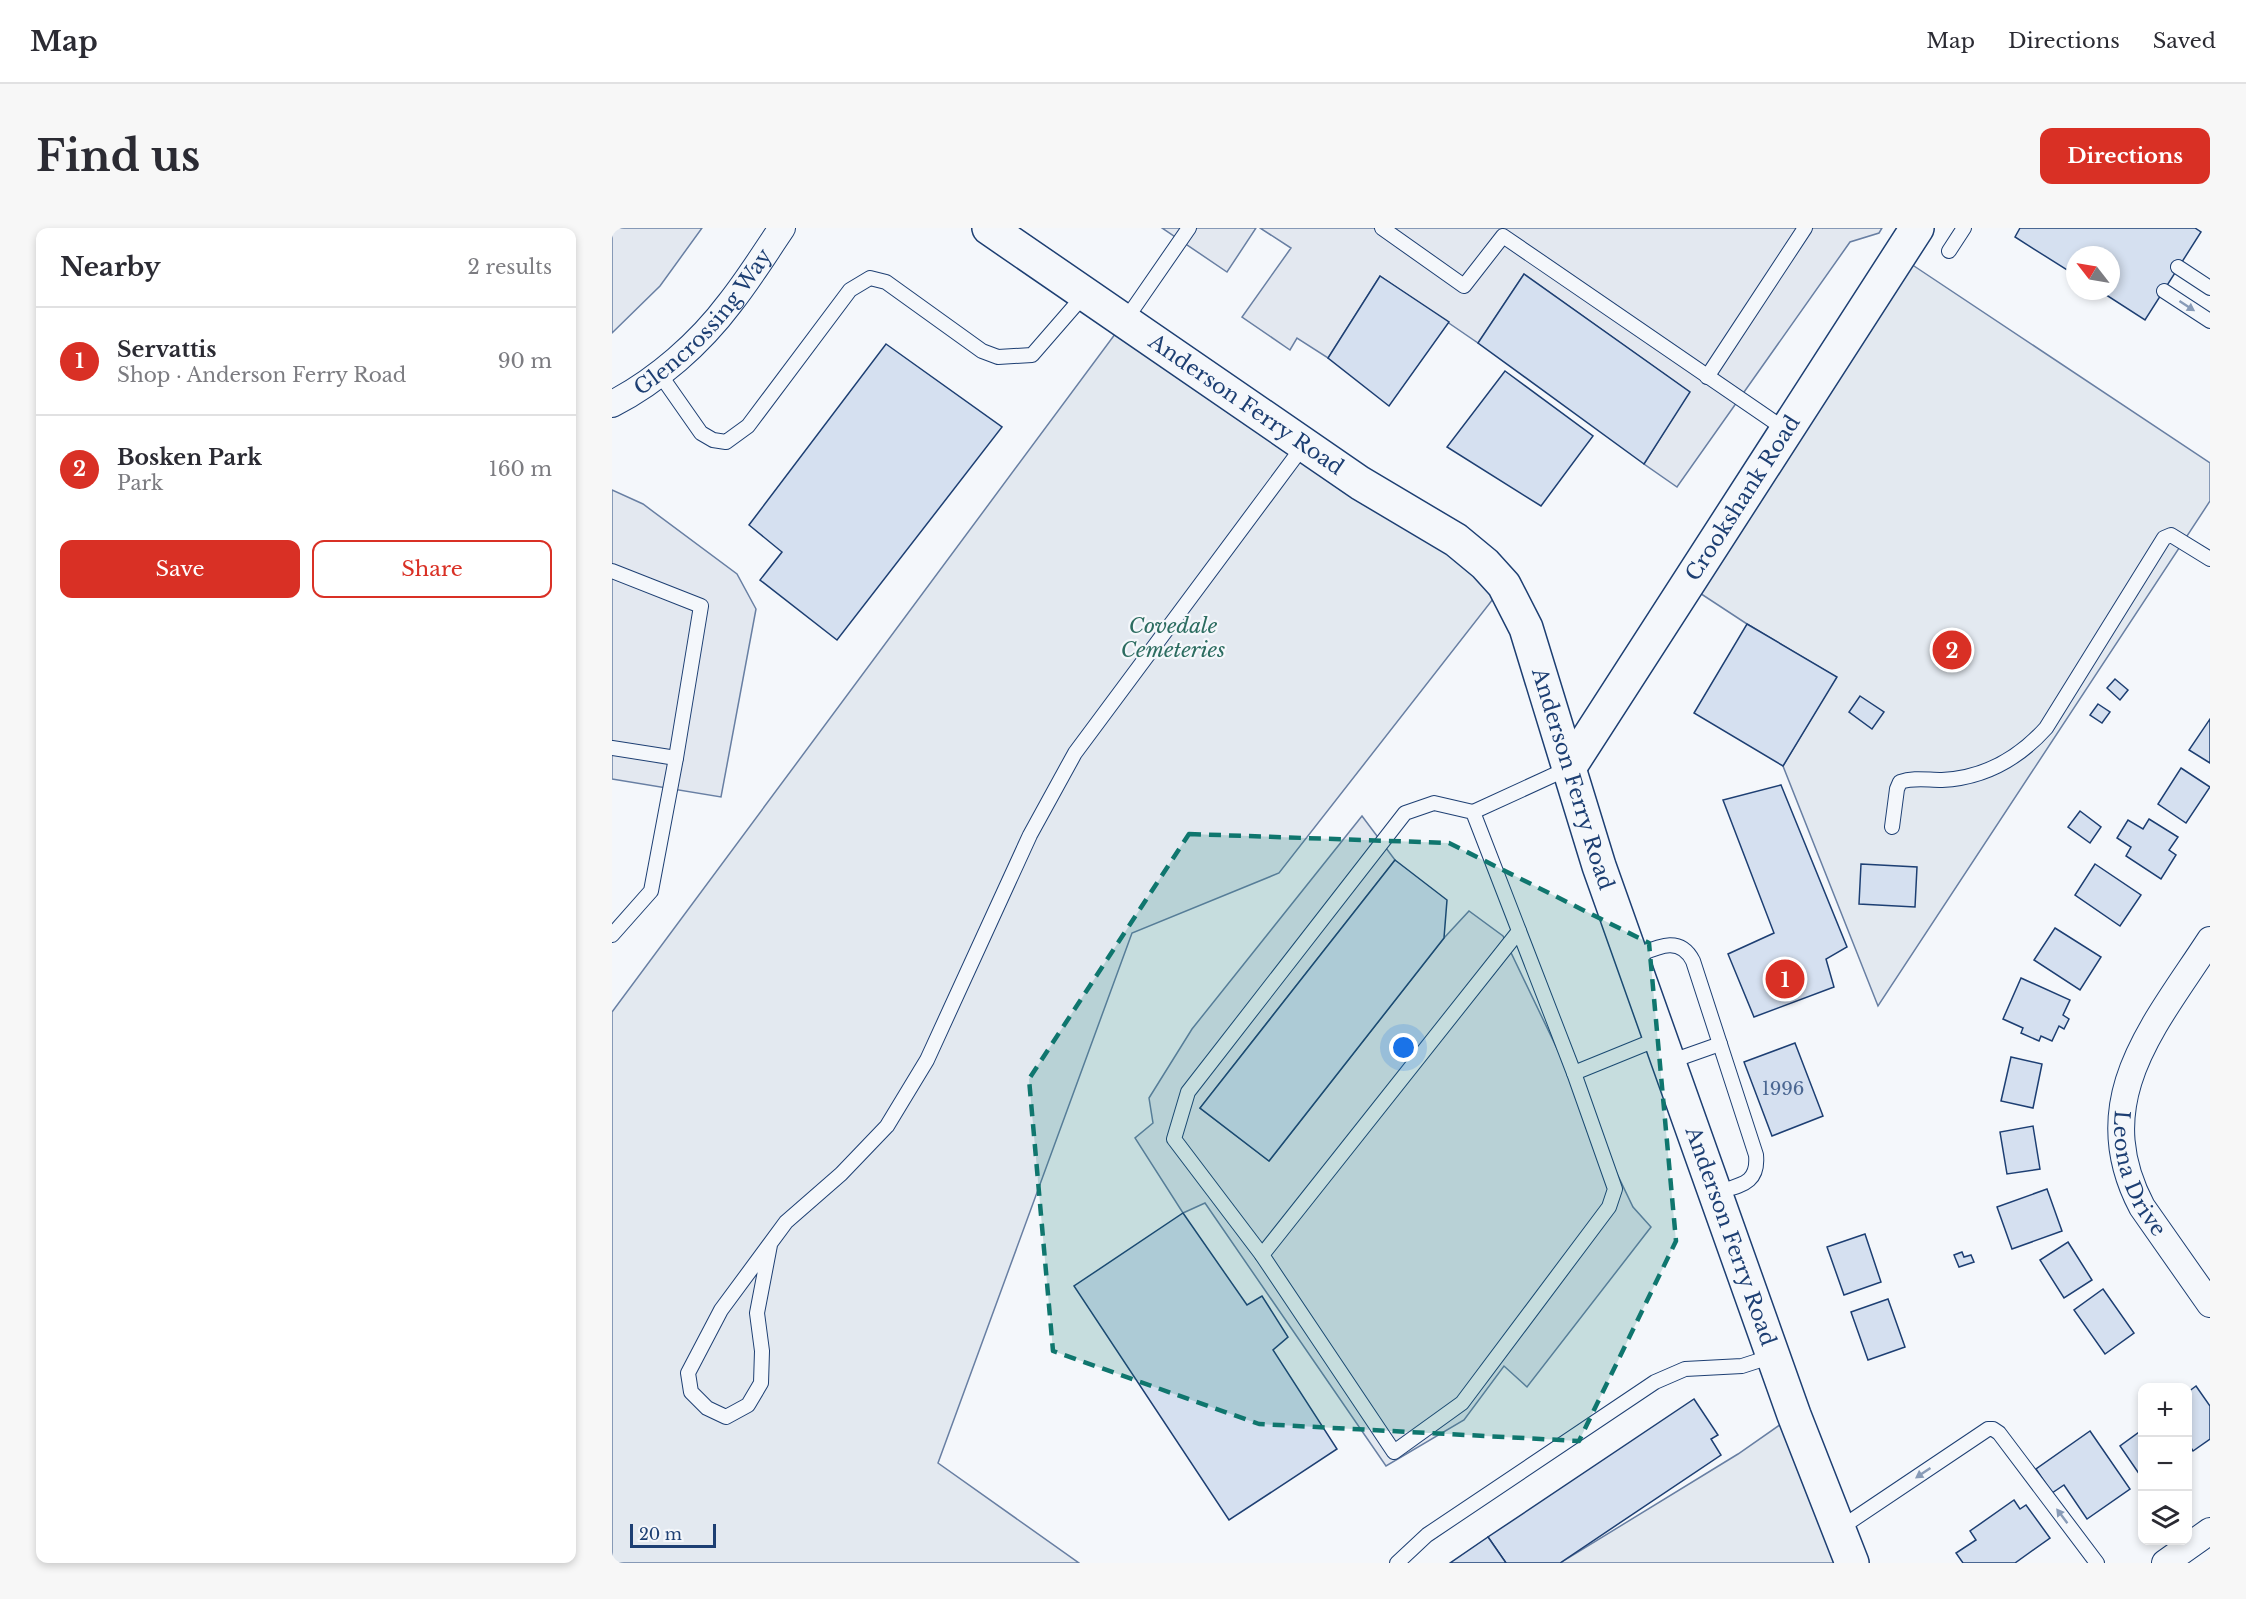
<!DOCTYPE html>
<meta charset="utf-8">
<style>
body{margin:0;font-family:"Libre Baskerville",serif;background:#f7f7f7;color:#2b2b33}
.controls{position:absolute;right:18px;bottom:18px;display:grid;overflow:hidden;border-radius:12px;box-shadow:0 3px 9px #0003}
.controls button{width:54px;height:54px;display:grid;place-items:center;padding:0;border:0;border-bottom:2px solid #e1e1e2;background:#fff;color:#2b2b33;font:30px sans-serif}
.compass{position:absolute;left:1454px;top:18px;width:54px;height:54px;border-radius:50%;background:#fff;box-shadow:0 3px 9px #0003;rotate:301deg}
.scale{position:absolute;left:18px;bottom:15px;width:86px;box-sizing:border-box;padding-left:6px;border:3px solid #1d3f73;border-top:0;font-size:16px;line-height:21px;white-space:nowrap;color:#1d3f73;-webkit-text-stroke:4px #f4f7fb;paint-order:stroke}
.you{position:absolute;left:792px;top:820px;width:21px;height:21px;margin:-15px;border:4px solid #fff;border-radius:50%;background:#1a73e8;box-shadow:0 0 0 9px #1a73e833}
.badge{display:grid;place-items:center;width:39px;height:39px;border-radius:50%;background:#d93025;color:#fff;font-size:20px;font-weight:700}
.pin{position:absolute;translate:-50% -50%;border:3px solid #fff;box-shadow:0 2px 6px #0006}
.list{margin:0;padding:0;list-style:none}
h2{display:flex;justify-content:space-between;align-items:center;height:78px;margin:0;padding:0 24px;font-size:26px}
h2 small{font-size:20px;font-weight:400;color:#7c7c81}
.list li{display:grid;grid-template-columns:39px 1fr auto;gap:18px;align-items:center;box-sizing:border-box;height:108px;padding:0 24px;border-top:2px solid #e1e1e2}
.list b{display:block;font-size:22px;white-space:nowrap}
.list p{margin:0;font-size:20px;white-space:nowrap;color:#7c7c81}
.list em{font-size:20px;font-style:normal;color:#7c7c81}
.actions{display:flex;gap:12px;padding:18px 24px}
.actions a{flex:1;padding:14px 0;border:2px solid #d93025;border-radius:12px;text-align:center;font-size:21px;color:#d93025}
.actions .main{background:#d93025;color:#fff}
.icon{flex:none;width:33px;height:33px;fill:none;stroke:currentColor;stroke-width:2;stroke-linecap:round;stroke-linejoin:round}
.map{position:relative;flex:none;width:1598px;height:1335px;overflow:hidden;border-radius:12px}
header{display:flex;align-items:center;gap:36px;box-sizing:border-box;height:84px;padding:0 30px;background:#fff;border-bottom:2px solid #e1e1e2}
header strong{font-size:28px}
nav{display:flex;gap:33px;margin-inline-start:auto;font-size:21px}
.intro{display:flex;align-items:center;justify-content:space-between;box-sizing:border-box;height:144px;padding:0 36px}
h1{margin:0;font-size:42px}
.button{padding:15px 27px;border-radius:12px;background:#d93025;color:#fff;font-size:21px;font-weight:700}
main{display:flex;gap:36px;padding:0 36px}
aside{flex:1;background:#fff;border-radius:12px;box-shadow:0 3px 9px #0003}
.map>svg:first-child{display:block}
.green{fill:#e3e9f0;stroke:#687fa3;stroke-width:1.5}
.parking{fill:#e3e8f0;stroke:#687fa3;stroke-width:1.5}
.building{fill:#d5e0f0;stroke:#1d3f73;stroke-width:1.5}
.lines{fill:none;stroke-linecap:round;stroke-linejoin:round}
.lane-casing{stroke:#1d3f73;stroke-width:16}
.street-casing{stroke:#1d3f73;stroke-width:28}
.secondary-casing{stroke:#1d3f73;stroke-width:36}
.lane{stroke:#f4f7fb;stroke-width:14}
.street{stroke:#f4f7fb;stroke-width:26}
.secondary{stroke:#f4f7fb;stroke-width:33}
.oneway{fill:#889bb7}
.marked{fill:#0f766e;fill-opacity:0.2;stroke:#0f766e;stroke-width:4.5;stroke-dasharray:12 8;stroke-linejoin:round}
.labels{text-anchor:middle;dominant-baseline:central;stroke-width:4.5;stroke-linejoin:round;paint-order:stroke}
.number-label{font-size:18px;fill:#4b6792}
.street-label{font-size:21px;fill:#1d3f73;stroke:#f4f7fb}
.park-label{font-size:21px;font-style:italic;fill:#2c6c60;stroke:#f4f7fb}
</style>
<header>
<strong>Map</strong>
<nav><a>Map</a><a>Directions</a><a>Saved</a></nav>
</header>
<div class="intro"><h1>Find us</h1><a class="button">Directions</a></div>
<main>
<aside>
<h2>Nearby<small>2 results</small></h2>
<ul class="list">
<li><span class="badge">1</span><div><b>Servattis</b><p>Shop · Anderson Ferry Road</p></div><em>90 m</em></li>
<li><span class="badge">2</span><div><b>Bosken Park</b><p>Park</p></div><em>160 m</em></li>
</ul>
<div class="actions"><a class="main">Save</a><a>Share</a></div>
</aside>
<div class="map">
<svg width="1598" height="1335" viewBox="0 0 1598 1335">
<rect width="100%" height="100%" fill="#f4f7fb"/>
<g class="green">
<path d="M 1287,28 L 1598,235 L 1598,273 L 1266,778 L 1171,538 L 1224,449 L 1135,396 L 1074,356 Z"/>
<path d="M 512,94 L 892,357 L 667,645 L 520,705 L 326,1235 L 467,1335 L 0,1335 L 0,784 Z"/>
<path d="M 1182,1187 L 1240,1335 L 948,1335 L 1126,1226 Z"/>
</g>
<g class="parking">
<path d="M 0,0 L 90,0 L 48,58 L 0,105 Z"/>
<path d="M 550,0 L 644,0 L 615,44 Z"/>
<path d="M 648,0 L 1270,0 L 1267,5 L 1238,14 L 1065,259 L 1032,236 L 1077,164 L 912,46 L 866,115 L 768,48 L 716,130 L 685,110 L 678,122 L 630,89 L 679,20 Z"/>
<path d="M 0,262 L 31,276 L 125,346 L 144,381 L 109,569 L 0,551 Z"/>
<path d="M 750,588 L 783,632 L 588,880 L 657,933 L 832,710 L 857,683 L 891,708 L 1021,979 L 1039,999 L 915,1159 L 892,1138 L 852,1192 L 774,1238 L 593,975 L 571,985 L 523,910 L 541,895 L 537,870 L 580,801 Z"/>
</g>
<g class="building">
<path d="M 1408,0 L 1583,0 L 1589,4 L 1533,92 L 1488,63 L 1499,63 L 1499,27 L 1463,27 L 1463,47 L 1403,9 Z"/>
<path d="M 912,46 L 1078,164 L 1032,236 L 866,115 Z"/>
<path d="M 768,48 L 837,94 L 777,178 L 716,130 Z"/>
<path d="M 274,116 L 390,199 L 225,412 L 148,352 L 170,324 L 137,297 Z"/>
<path d="M 893,143 L 981,208 L 929,278 L 835,219 Z"/>
<path d="M 1135,396 L 1225,449 L 1171,538 L 1082,485 Z"/>
<path d="M 1503,451 L 1516,462 L 1508,472 L 1495,460 Z"/>
<path d="M 1248,468 L 1272,484 L 1260,501 L 1237,484 Z"/>
<path d="M 1486,476 L 1498,484 L 1490,495 L 1478,487 Z"/>
<path d="M 1598,491 L 1598,535 L 1577,522 Z"/>
<path d="M 1569,540 L 1598,559 L 1574,595 L 1546,576 Z"/>
<path d="M 1169,557 L 1235,719 L 1214,731 L 1222,759 L 1142,789 L 1116,726 L 1162,705 L 1111,572 Z"/>
<path d="M 1468,583 L 1489,599 L 1478,615 L 1456,599 Z"/>
<path d="M 1537,591 L 1566,609 L 1557,622 L 1564,627 L 1549,651 L 1514,628 L 1519,619 L 1505,610 L 1516,592 L 1531,601 Z"/>
<path d="M 783,632 L 835,672 L 832,710 L 657,933 L 588,880 Z"/>
<path d="M 1249,636 L 1305,639 L 1303,679 L 1247,676 Z"/>
<path d="M 1483,636 L 1529,667 L 1508,698 L 1463,667 Z"/>
<path d="M 1443,700 L 1489,729 L 1468,762 L 1422,732 Z"/>
<path d="M 1409,750 L 1458,772 L 1451,787 L 1457,791 L 1452,801 L 1447,798 L 1440,813 L 1429,808 L 1427,813 L 1409,805 L 1411,800 L 1391,791 Z"/>
<path d="M 1183,815 L 1211,888 L 1160,908 L 1132,834 Z"/>
<path d="M 1399,829 L 1430,836 L 1421,880 L 1389,873 Z"/>
<path d="M 1421,898 L 1428,941 L 1395,946 L 1388,904 Z"/>
<path d="M 1435,961 L 1450,1003 L 1400,1021 L 1385,979 Z"/>
<path d="M 571,985 L 635,1077 L 650,1068 L 676,1109 L 661,1122 L 725,1221 L 617,1292 L 462,1058 Z"/>
<path d="M 1253,1006 L 1269,1054 L 1232,1067 L 1215,1019 Z"/>
<path d="M 1456,1014 L 1480,1052 L 1452,1070 L 1428,1032 Z"/>
<path d="M 1350,1024 L 1352,1029 L 1359,1027 L 1362,1034 L 1347,1039 L 1342,1027 Z"/>
<path d="M 1491,1061 L 1522,1105 L 1493,1126 L 1462,1082 Z"/>
<path d="M 1276,1071 L 1293,1119 L 1256,1132 L 1239,1084 Z"/>
<path d="M 1584,1158 L 1598,1178 L 1598,1211 L 1581,1223 L 1576,1215 L 1576,1164 Z"/>
<path d="M 1082,1171 L 1106,1207 L 1099,1211 L 1109,1227 L 948,1335 L 894,1335 L 876,1309 Z"/>
<path d="M 1530,1202 L 1530,1250 L 1508,1218 Z"/>
<path d="M 1478,1203 L 1518,1261 L 1475,1291 L 1452,1257 L 1440,1265 L 1424,1241 Z"/>
<path d="M 1402,1272 L 1408,1281 L 1414,1277 L 1438,1310 L 1403,1335 L 1351,1335 L 1344,1325 L 1364,1312 L 1358,1303 Z"/>
<path d="M 876,1309 L 894,1335 L 838,1335 Z"/>
</g>
<g class="lines">
<g class="lane-casing">
<g id="lane">
<path d="M 770,0 L 852,58 L 891,8 L 1174,202"/>
<path d="M 1337,23 L 1352,0"/>
<path d="M 1566,39 L 1598,60"/>
<path d="M 1552,63 L 1598,93"/>
<path d="M 512,94 L 577,0"/>
<path d="M 47,145 L 89,205 L 101,212 L 114,214 L 136,198 L 238,62 L 258,50 L 274,54 L 370,123 L 386,129 L 420,127 L 473,66"/>
<path d="M 1095,149 L 1193,0"/>
<path d="M 0,343 L 89,378 L 64,530 L 39,663 L 0,707"/>
<path d="M 0,520 L 64,530"/>
<path d="M 822,575 L 861,584 L 962,845 L 1003,961 L 997,979 L 850,1175 L 782,1224 L 650,1027 L 562,911 L 576,864 L 793,585 Z"/>
<path d="M 861,584 L 957,540"/>
<path d="M 1280,599 L 1285,561 L 1288,554 C 1302,549 1315,552 1330,552 C 1372,550 1406,531 1434,500 L 1552,310 L 1559,307 L 1598,331"/>
<path d="M 1019,730 C 1042,721 1067,705 1081,733 L 1144,927 C 1147,957 1127,957 1103,965"/>
<path d="M 1057,834 L 1108,816"/>
<path d="M 962,845 L 1048,810"/>
<path d="M 158,1017 L 145,1085 L 150,1123 L 149,1155 L 136,1177 L 114,1189 L 95,1180 L 79,1164 L 76,1145 L 109,1082 L 174,994 L 229,946 L 275,898 L 315,832 L 418,607 L 463,525 L 692,217"/>
<path d="M 650,1027 L 907,703"/>
<path d="M 1227,1301 L 1376,1201 L 1381,1201 L 1387,1205 L 1485,1335"/>
<path d="M 785,1335 L 815,1307 L 1043,1154 L 1073,1141 L 1130,1138 L 1161,1128"/>
</g>
</g>
<g class="street-casing">
<g id="street">
<path id="s1" d="M 0,176 C 45,153 88,115 118,75 C 137,51 153,25 170,0"/>
<path id="s2" d="M 1598,712 C 1542,798 1474,873 1530,979 L 1598,1076"/>
<path d="M 1553,1335 L 1598,1303"/>
</g>
</g>
<g class="secondary-casing">
<g id="secondary">
<path id="s3" d="M 377,0 L 748,255 L 844,312 L 873,336 L 892,357 L 914,400 L 987,638 L 1182,1187 L 1240,1335"/>
<path id="s4" d="M 957,540 L 1305,0"/>
</g>
</g>
<use href="#lane" class="lane"/>
<use href="#street" class="street"/>
<use href="#secondary" class="secondary"/>
</g>
<defs><path id="oneway-solid" d="M-6-.8H1V-3.2L6.5 0L1 3.2V.8H-6Z" transform="scale(1.5)"/></defs>
<g class="oneway">
<use href="#oneway-solid" transform="translate(1575 78) rotate(33)"/>
<use href="#oneway-solid" transform="translate(1311 1245) rotate(146)"/>
<use href="#oneway-solid" transform="translate(1450 1288) rotate(-127)"/>
</g>
<path class="marked" d="M 577,606 L 837,615 L 1037,715 L 1064,1013 L 967,1213 L 647,1196 L 441,1123 L 417,851 Z"/>
<g class="labels">
<g class="number-label">
<text x="1171" y="861">1996</text>
</g>
<g class="street-label">
<text stroke="none"><textPath href="#s1" startOffset="124">Glencrossing Way</textPath></text>
<text stroke="none"><textPath href="#s3" startOffset="312">Anderson Ferry Road</textPath></text>
<text stroke="none"><textPath href="#s4" startOffset="321">Crookshank Road</textPath></text>
<text stroke="none"><textPath href="#s3" startOffset="834">Anderson Ferry Road</textPath></text>
<text stroke="none"><textPath href="#s2" startOffset="260">Leona Drive</textPath></text>
<text stroke="none"><textPath href="#s3" startOffset="1318">Anderson Ferry Road</textPath></text>
</g>
<g class="park-label">
<text x="561" y="398">Covedale<tspan x="561" dy="24">Cemeteries</tspan></text>
</g>
</g>
</svg>
<div class="controls">
<button>+</button>
<button>−</button>
<button><svg class="icon" aria-label="layers" viewBox="0 0 24 24"><path d="M12 4l9 5-9 5-9-5zM3 14l9 5 9-5"/></svg></button>
</div>
<svg class="compass" viewBox="-18 -18 36 36"><path d="M0-13l5 13h-10z" fill="#e53935"/><path d="M0 13l5-13h-10z" fill="#7c7c81"/></svg>
<div class="scale">20 m</div>
<div class="you"></div>
<div class="pin badge" style="left:1173px;top:751px">1</div>
<div class="pin badge" style="left:1340px;top:422px">2</div>
</div>
</main>
